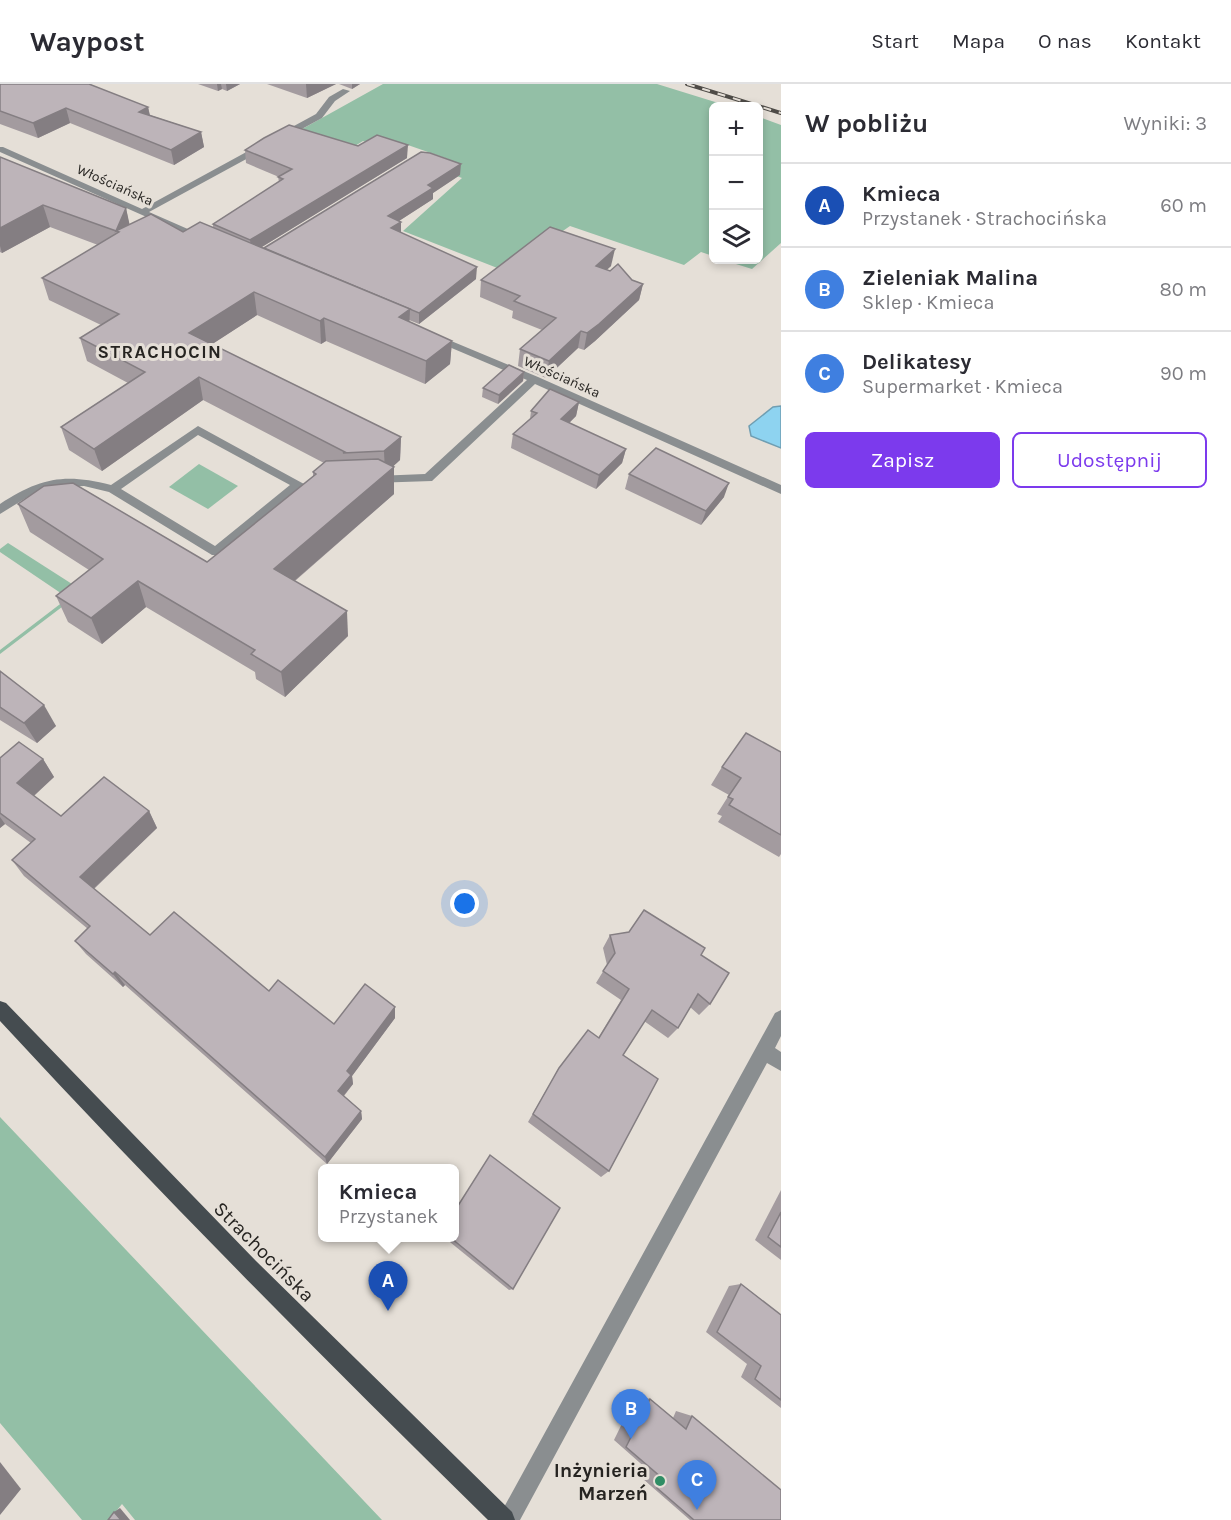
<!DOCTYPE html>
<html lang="pl">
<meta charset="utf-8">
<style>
body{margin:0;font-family:Karla,sans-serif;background:#f7f7f7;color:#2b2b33}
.controls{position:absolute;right:18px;top:18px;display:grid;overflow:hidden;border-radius:9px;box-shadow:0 3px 9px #0003}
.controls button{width:54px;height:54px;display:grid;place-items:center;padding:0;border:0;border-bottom:2px solid #e1e1e2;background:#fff;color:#2b2b33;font:30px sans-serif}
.you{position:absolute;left:465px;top:820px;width:21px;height:21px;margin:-15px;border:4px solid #fff;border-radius:50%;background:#1a73e8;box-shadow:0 0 0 9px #1a73e833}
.badge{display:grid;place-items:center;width:39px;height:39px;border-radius:50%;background:#7c3aed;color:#fff;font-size:20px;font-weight:700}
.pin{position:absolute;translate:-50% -50px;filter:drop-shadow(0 2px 3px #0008)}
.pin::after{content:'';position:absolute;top:32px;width:21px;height:18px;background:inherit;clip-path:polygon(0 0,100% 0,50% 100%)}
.popup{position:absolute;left:318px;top:1080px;width:141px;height:78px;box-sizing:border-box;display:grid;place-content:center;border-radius:9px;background:#fff;filter:drop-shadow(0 2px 4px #0005);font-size:20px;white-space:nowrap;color:#7c7c81}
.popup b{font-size:22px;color:#2b2b33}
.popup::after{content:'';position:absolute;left:50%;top:100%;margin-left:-12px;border:12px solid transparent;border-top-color:#fff}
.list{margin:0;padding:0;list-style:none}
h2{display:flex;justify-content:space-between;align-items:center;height:78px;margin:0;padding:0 24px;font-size:26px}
h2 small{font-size:20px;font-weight:400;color:#7c7c81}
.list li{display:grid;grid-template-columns:39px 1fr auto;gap:18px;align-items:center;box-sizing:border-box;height:84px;padding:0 24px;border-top:2px solid #e1e1e2}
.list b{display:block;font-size:22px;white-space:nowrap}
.list p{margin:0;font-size:20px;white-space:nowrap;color:#7c7c81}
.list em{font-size:20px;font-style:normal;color:#7c7c81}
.actions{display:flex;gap:12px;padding:18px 24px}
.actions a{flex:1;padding:14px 0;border:2px solid #7c3aed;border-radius:9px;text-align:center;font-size:21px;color:#7c3aed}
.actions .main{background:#7c3aed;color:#fff}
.icon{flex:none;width:33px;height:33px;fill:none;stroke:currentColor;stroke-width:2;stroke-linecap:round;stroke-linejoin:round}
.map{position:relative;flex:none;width:781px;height:1436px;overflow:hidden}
header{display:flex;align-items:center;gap:36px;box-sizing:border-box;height:84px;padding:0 30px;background:#fff;border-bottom:2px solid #e1e1e2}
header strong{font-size:28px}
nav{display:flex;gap:33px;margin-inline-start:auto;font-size:21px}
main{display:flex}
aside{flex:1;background:#fff}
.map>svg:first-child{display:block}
.green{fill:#93bfa6}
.water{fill:#8ed3f0;stroke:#6f9eb2;stroke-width:1.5}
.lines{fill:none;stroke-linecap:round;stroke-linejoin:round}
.minor{fill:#8a8e90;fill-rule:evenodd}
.major{fill:#454c50;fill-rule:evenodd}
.rail-casing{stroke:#4e4b47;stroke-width:4}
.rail{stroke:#e5dfd7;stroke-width:2;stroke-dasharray:8;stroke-linecap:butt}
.wall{fill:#a39b9f}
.shaded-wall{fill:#847e82}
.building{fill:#bdb4b9;stroke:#847e82;stroke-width:1.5}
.poi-dot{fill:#2f8d65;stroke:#e5dfd7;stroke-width:2}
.labels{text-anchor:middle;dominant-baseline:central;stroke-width:6;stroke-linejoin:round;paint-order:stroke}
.far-street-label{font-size:14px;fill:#262421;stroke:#e5dfd7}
.far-district-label{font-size:18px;font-weight:bold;letter-spacing:1.5px;fill:#262421;stroke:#e5dfd7}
.near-street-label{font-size:20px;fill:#262421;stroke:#e5dfd7}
.near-poi-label{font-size:20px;font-weight:bold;fill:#262421;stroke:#e5dfd7;text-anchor:end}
</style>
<header>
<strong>Waypost</strong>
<nav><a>Start</a><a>Mapa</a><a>O nas</a><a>Kontakt</a></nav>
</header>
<main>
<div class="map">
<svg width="781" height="1436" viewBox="0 0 781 1436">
<rect width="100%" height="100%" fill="#e5dfd7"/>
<g class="green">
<path d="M 383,0 L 657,0 L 728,22 L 714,22 L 713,172 L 701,168 L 684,181 L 570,142 L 505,187 L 403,147 L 462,94 L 435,84 L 448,75 L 405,60 L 392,68 L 363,57 L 337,73 L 286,54 Z"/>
<path d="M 759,33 L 781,41 L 781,159 L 752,185 L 723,176 L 758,176 Z"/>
<path d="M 199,380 L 238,402 L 208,425 L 169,403 Z"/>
<path d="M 8,459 L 83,507 L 0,570 L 0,566 L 68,514 L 0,468 L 0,465 Z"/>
<path d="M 0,1033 L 382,1436 L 135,1436 L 122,1420 L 109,1436 L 82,1436 L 0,1339 Z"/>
</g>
<path class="water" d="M 781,322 L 781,364 L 751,352 L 749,342 L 773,323 Z"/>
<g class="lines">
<g class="minor">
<path d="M 343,5 L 350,7 L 335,17 L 322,34 L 149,128 L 206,153 L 208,155 L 203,158 L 0,68 L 0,63 L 3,63 L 142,125 L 316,30 L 329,13 Z"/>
<path d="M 432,249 L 538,293 L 781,401 L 781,410 L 535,300 L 432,397 L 372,399 L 372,393 L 376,392 L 425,390 L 527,296 L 428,254 L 428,250 Z"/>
<path d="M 198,342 L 304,400 L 220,471 L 212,471 L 109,408 L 84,402 L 51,404 L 34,409 L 0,430 L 0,420 C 40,394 64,389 111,401 ZM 198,351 L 290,401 L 215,462 L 121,405 Z"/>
<path d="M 781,926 L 781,952 L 775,964 L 781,968 L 781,987 L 767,979 L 520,1436 L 497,1436 L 775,929 Z"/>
</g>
<path class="major" d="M 0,917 L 6,919 L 256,1177 L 512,1428 L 515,1436 L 488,1436 C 322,1273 158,1108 0,937 Z"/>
<g class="rail-casing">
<path id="rail" d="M 687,0 L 781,29"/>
</g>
<use href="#rail" class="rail"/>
</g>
<g class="wall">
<path d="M 0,0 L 148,23 L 150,31 L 201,48 L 204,63 L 174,81 L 70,39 L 38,54 L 0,40 Z"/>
<path d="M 198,0 L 240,0 L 227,7 L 222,5 L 218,7 Z"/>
<path d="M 267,0 L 336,0 L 307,14 Z"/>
<path d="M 339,0 L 360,0 L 352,5 Z"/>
<path d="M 358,62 L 407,74 L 262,163 L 264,164 L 460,91 L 433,109 L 433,115 L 399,137 L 401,138 L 401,148 L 476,195 L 419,240 L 409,236 L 409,238 L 452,257 L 450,280 L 425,300 L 326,257 L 321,260 L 257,231 L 212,260 L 401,353 L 400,376 L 393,382 L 394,410 L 295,497 L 348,552 L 285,613 L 256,595 L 255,588 L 146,523 L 102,560 L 68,538 L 56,512 L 89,486 L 30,448 L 18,420 L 207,478 L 313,393 L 313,388 L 324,379 L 203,316 L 102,387 L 69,366 L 61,343 L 128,299 L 87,277 L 80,254 L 101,241 L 49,216 L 42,194 L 98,161 L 50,143 L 2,169 L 0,168 L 0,73 L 126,124 L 129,140 L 183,148 L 213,143 L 213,140 L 279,98 L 278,93 L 279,93 L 246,79 L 245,66 Z"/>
<path d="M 611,182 L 606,186 L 643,200 L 639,216 L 595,257 L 584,266 L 578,264 L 546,294 L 518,282 L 520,265 L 542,246 L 512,234 L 513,227 L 480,213 L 481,196 Z"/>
<path d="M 524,288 L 523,297 L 498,320 L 482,313 L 483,304 Z"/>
<path d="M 579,318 L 576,332 L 569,339 L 626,365 L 622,379 L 596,405 L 511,364 L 513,350 L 530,335 L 531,327 Z"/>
<path d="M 629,390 L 724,413 L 701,441 L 625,405 Z"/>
<path d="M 0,587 L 56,642 L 37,659 L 0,636 Z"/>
<path d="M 781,668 L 781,770 L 779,773 L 718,738 L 722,732 L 717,730 L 729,711 L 711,701 L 722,683 Z"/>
<path d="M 0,674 L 43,675 L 54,693 L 34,712 L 61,732 L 149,727 L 157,744 L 94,805 L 150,851 L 269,907 L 334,940 L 395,923 L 395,934 L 352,992 L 353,1000 L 344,1012 L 361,1027 L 362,1035 L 327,1080 L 125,901 L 123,903 L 86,870 L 75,857 L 88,845 L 24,792 L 12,776 L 31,759 L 5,740 L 0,744 Z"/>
<path d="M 610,851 L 701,871 L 710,920 L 699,931 L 690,923 L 678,944 L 668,954 L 644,937 L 623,971 L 609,1087 L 601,1093 L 528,1038 L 559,984 L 598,954 L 621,916 L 596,899 L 607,881 L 603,864 Z"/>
<path d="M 781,1106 L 781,1176 L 755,1156 Z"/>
<path d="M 445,1154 L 454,1154 L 513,1205 L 509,1206 Z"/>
<path d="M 741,1200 L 781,1231 L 781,1324 L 741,1293 L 747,1280 L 706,1248 L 729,1202 Z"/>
<path d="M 636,1311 L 650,1315 L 673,1334 L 676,1327 L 692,1332 L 781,1436 L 690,1436 L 643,1395 L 648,1386 L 614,1356 Z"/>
</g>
<g class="shaded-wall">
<path d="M 217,0 L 221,0 L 222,5 L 218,7 Z"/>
<path d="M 226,0 L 240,0 L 227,7 Z"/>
<path d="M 306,0 L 336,0 L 307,14 Z"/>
<path d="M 352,0 L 360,0 L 352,5 Z"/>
<path d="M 148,23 L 151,38 L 139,28 Z"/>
<path d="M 66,24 L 70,39 L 38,54 L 33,39 Z"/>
<path d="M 201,48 L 204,63 L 174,81 L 171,66 Z"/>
<path d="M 408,61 L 407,74 L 252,169 L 250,156 Z"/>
<path d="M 461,80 L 460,91 L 433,109 L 433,115 L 388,144 L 388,132 L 428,101 Z"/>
<path d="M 43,121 L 50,143 L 2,169 L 0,162 L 0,144 Z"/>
<path d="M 126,124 L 131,147 L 119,148 L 116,147 Z"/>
<path d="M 401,138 L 401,149 L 391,144 Z"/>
<path d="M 615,165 L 611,182 L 593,199 L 596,182 Z"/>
<path d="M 477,183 L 476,195 L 419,240 L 419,229 Z"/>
<path d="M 643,200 L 639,216 L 595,257 L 584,266 L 587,249 Z"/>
<path d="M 254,208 L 257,231 L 194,272 L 189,249 Z"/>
<path d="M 410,225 L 409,248 L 399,233 Z"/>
<path d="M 324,234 L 326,257 L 321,260 L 320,237 Z"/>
<path d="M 581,247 L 578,264 L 546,294 L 549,277 Z"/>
<path d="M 452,257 L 450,280 L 425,300 L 426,277 Z"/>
<path d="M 524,288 L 523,297 L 498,320 L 499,311 Z"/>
<path d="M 199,293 L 203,316 L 102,387 L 94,365 Z"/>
<path d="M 579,318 L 576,332 L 559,349 L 561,335 Z"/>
<path d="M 401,353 L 400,376 L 385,390 L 384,367 Z"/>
<path d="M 626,365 L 622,379 L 596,405 L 599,391 Z"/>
<path d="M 394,383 L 394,410 L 278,511 L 274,485 Z"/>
<path d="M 729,399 L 724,413 L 701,441 L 706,427 Z"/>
<path d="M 138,497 L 146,523 L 102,560 L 91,534 Z"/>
<path d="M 347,527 L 348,552 L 285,613 L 281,588 Z"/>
<path d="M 44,621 L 56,642 L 37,659 L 24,639 Z"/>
<path d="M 43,675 L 54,693 L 29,716 L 17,699 Z"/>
<path d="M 149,727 L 157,744 L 90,808 L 80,793 Z"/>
<path d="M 0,733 L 5,740 L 0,744 Z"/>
<path d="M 115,888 L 125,901 L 123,903 L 113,890 Z"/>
<path d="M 395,923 L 395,934 L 352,992 L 353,1000 L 340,1016 L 338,1007 L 347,987 Z"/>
<path d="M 361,1027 L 362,1035 L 327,1080 L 325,1073 Z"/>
<path d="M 0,1378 L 21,1405 L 0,1431 Z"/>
<path d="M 120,1424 L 130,1436 L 121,1436 L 114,1428 Z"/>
</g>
<g class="building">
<path d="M 0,0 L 89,0 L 148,23 L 139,28 L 201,48 L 171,66 L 66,24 L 33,39 L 0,27 Z"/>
<path d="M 289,41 L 358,62 L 377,51 L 408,61 L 250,156 L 213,140 L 283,95 L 278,93 L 292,85 L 245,66 L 264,54 Z"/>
<path d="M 421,68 L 430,69 L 461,80 L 428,101 L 433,104 L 388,132 L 401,138 L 391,144 L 477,183 L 419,229 L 264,164 Z"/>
<path d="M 0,73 L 126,124 L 116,147 L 151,130 L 183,148 L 200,138 L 410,225 L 399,233 L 452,257 L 426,277 L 324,234 L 320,237 L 254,208 L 189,249 L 401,353 L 384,367 L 343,369 L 345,368 L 199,293 L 94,365 L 61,343 L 145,288 L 80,254 L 119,230 L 42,194 L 119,148 L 43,121 L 0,144 Z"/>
<path d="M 550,143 L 615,165 L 596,182 L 610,187 L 618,180 L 632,196 L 643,200 L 599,240 L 587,249 L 581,247 L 549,277 L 520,265 L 556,234 L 514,217 L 520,212 L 481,196 Z"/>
<path d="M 509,281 L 524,288 L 499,311 L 483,304 Z"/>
<path d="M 550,305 L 579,318 L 561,335 L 626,365 L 599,391 L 513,350 L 537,329 L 531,327 Z"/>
<path d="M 656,364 L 729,399 L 706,427 L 629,390 Z"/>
<path d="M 378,375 L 394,383 L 274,485 L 347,527 L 281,588 L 251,570 L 255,566 L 138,497 L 91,534 L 56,512 L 103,475 L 18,420 L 44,402 L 73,399 L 207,478 L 316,390 L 313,388 L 326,377 Z"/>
<path d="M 0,587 L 44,621 L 24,639 L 0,623 Z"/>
<path d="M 746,649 L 781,668 L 781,751 L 729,721 L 733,715 L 728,713 L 741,694 L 722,683 Z"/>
<path d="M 19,658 L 43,675 L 17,699 L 61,732 L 104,693 L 149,727 L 80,793 L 150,851 L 174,828 L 269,907 L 278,896 L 334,940 L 365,900 L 395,923 L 347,987 L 351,991 L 338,1007 L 361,1027 L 325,1073 L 115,888 L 113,890 L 75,857 L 90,842 L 12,776 L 35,755 L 0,729 L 0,674 Z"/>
<path d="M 644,826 L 705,864 L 701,871 L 729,889 L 710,920 L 698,910 L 678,944 L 652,926 L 623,971 L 658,995 L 609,1087 L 533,1030 L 559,984 L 588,946 L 599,954 L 629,905 L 603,887 L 615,869 L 610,851 L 629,848 Z"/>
<path d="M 490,1071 L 560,1124 L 513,1205 L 451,1154 L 454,1154 L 454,1128 Z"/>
<path d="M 781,1128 L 781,1163 L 768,1153 Z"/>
<path d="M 741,1200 L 781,1231 L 781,1316 L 755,1295 L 761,1282 L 717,1248 Z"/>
<path d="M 650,1315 L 686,1345 L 692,1332 L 781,1406 L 781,1436 L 694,1436 L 657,1404 L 662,1394 L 626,1363 Z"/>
<path d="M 114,1428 L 121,1436 L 108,1436 Z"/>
</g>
<circle class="poi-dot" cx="660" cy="1397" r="6"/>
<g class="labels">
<g class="far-street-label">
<text transform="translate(115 101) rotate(24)">Włościańska</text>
<text transform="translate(562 293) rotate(24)">Włościańska</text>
</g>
<g class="far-district-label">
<text x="160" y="268">STRACHOCIN</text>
</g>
<g class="near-street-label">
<text transform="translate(264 1168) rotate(45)">Strachocińska</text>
</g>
<g class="near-poi-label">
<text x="648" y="1386">Inżynieria<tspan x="648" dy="23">Marzeń</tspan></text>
</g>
</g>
</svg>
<div class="controls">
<button>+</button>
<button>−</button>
<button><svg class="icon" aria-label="layers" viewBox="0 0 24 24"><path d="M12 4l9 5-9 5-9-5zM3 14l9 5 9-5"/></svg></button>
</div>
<div class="you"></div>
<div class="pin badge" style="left:388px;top:1227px;background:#1a4fb4">A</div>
<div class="popup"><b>Kmieca</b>Przystanek</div>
<div class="pin badge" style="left:631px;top:1355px;background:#3f7fe0">B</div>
<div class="pin badge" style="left:697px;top:1426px;background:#3f7fe0">C</div>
</div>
<aside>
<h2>W pobliżu<small>Wyniki: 3</small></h2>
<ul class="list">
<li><span class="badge" style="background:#1a4fb4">A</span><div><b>Kmieca</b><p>Przystanek · Strachocińska</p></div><em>60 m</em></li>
<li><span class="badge" style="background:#3f7fe0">B</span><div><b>Zieleniak Malina</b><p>Sklep · Kmieca</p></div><em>80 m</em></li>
<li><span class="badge" style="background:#3f7fe0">C</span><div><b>Delikatesy</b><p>Supermarket · Kmieca</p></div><em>90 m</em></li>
</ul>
<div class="actions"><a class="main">Zapisz</a><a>Udostępnij</a></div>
</aside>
</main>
